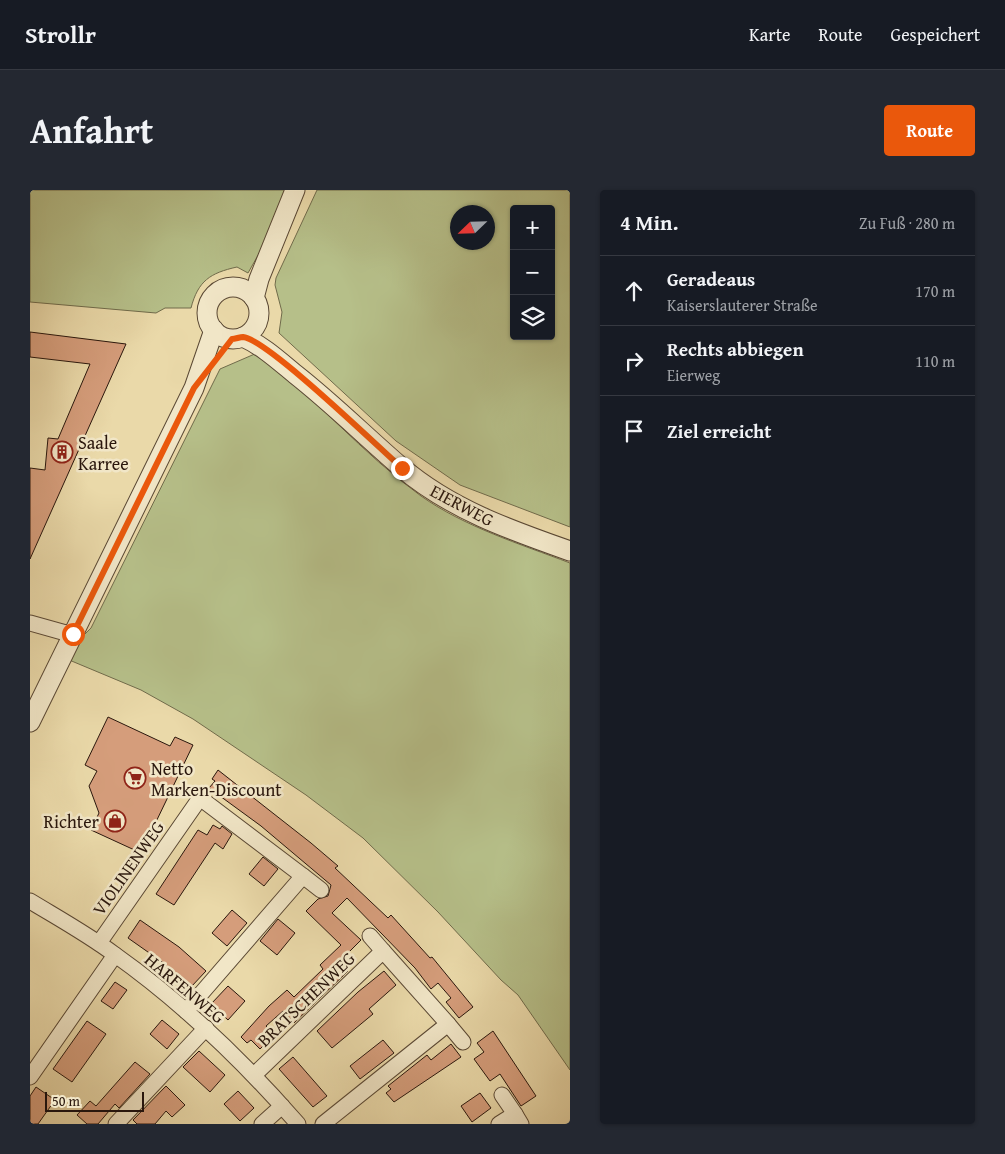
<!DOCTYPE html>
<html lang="de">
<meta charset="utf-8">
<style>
body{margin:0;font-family:"Gentium Book Plus",serif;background:#242831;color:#f1f3f6}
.controls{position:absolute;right:15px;top:15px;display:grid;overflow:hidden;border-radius:5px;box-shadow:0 1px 4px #0004}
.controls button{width:45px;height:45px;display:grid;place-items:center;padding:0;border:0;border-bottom:1px solid #363941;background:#171b24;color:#f1f3f6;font:25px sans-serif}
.compass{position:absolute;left:420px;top:15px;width:45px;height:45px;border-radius:50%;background:#171b24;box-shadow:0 1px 4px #0004;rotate:247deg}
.scale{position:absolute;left:15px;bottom:12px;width:99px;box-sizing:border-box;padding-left:5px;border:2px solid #2a170d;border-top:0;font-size:14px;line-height:18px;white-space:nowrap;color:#2a170d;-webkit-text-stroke:4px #f1e6c7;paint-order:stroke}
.stop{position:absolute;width:15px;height:15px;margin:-11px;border:4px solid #ea580c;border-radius:50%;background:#fff}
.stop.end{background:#ea580c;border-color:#fff;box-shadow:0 1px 5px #0008}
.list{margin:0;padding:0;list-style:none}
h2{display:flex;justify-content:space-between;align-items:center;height:65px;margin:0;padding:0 20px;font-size:21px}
h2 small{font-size:16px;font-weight:400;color:#9ea1a6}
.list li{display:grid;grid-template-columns:32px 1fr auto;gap:15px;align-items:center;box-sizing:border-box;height:70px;padding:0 20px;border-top:1px solid #363941}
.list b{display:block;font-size:19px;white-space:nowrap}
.list p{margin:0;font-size:16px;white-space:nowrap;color:#9ea1a6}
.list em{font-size:16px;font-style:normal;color:#9ea1a6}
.icon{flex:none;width:28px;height:28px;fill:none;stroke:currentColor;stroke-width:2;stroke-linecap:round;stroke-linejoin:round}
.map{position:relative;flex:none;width:540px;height:934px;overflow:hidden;border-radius:5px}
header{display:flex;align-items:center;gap:30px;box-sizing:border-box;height:70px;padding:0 25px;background:#171b24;border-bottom:1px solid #363941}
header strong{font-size:24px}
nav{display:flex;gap:28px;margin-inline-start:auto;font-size:18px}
.intro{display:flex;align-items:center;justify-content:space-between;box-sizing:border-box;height:120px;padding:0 30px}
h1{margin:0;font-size:35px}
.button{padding:12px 22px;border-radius:5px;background:#ea580c;color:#fff;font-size:18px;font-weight:700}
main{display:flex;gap:30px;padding:0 30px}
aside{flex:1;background:#171b24;border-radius:5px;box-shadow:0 1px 4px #0004}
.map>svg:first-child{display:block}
.green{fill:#b6bf89;stroke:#706b4b;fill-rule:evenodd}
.building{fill:#d59d7b;stroke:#2a170d}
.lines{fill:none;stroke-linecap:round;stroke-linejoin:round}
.minor-casing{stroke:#5a4834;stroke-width:17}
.tertiary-casing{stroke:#5a4834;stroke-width:21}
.minor{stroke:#f1e6c7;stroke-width:15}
.tertiary{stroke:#f1e6c7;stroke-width:19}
.route{stroke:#ea580c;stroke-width:6}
.labels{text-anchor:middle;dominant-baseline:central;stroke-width:5;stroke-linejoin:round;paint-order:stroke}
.poi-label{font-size:18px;fill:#2a170d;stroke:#f1e6c7;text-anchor:start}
.street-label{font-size:18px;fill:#2a170d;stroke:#f1e6c7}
</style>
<header>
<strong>Strollr</strong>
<nav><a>Karte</a><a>Route</a><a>Gespeichert</a></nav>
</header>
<div class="intro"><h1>Anfahrt</h1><a class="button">Route</a></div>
<main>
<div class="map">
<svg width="540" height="934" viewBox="0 0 540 934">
<rect width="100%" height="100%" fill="#ead9a9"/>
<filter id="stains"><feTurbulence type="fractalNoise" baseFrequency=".004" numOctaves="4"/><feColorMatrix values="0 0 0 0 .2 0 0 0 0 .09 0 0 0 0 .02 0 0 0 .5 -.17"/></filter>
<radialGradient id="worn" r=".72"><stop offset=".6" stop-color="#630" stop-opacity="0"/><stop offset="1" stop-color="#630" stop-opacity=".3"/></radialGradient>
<g class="green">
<path d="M 0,0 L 265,0 L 218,83 L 207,77 C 180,83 168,91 161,118 L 135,118 L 126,123 L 0,112 Z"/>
<path d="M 287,0 L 540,0 L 540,337 L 430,295 L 366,251 L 249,143 L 252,122 L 245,95 L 246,88 ZM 484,19 L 521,19 L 521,146 L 484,146 ZM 428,22 L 458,22 L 458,52 L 428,52 Z"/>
<path d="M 227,163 C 285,206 332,264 391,306 C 435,337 490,354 540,373 L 540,880 L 488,805 L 471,790 L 408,722 L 333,648 L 276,605 L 163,529 L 111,500 L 32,467 L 61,438 L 190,179 Z"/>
</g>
<g class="building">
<path d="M 0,142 L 96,154 L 0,369 L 0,278 L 15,280 L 18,248 L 28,249 L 60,174 L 0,167 Z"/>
<path d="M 78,527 L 140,556 L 145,547 L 163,555 L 111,663 L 61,640 L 69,623 L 59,596 L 67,581 L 55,575 Z"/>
<path d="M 188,580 L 281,653 L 308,676 L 305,678 L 358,728 L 361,725 L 400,768 L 402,767 L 443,817 L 429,828 L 416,812 L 421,808 L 408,793 L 401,799 L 385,778 L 317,708 L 302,723 L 331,750 L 309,772 L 318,781 L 264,833 L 253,821 L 236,836 L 244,845 L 230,859 L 221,850 L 217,853 L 211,847 L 239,816 L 257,800 L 264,807 L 293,779 L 290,775 L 311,755 L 276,721 L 288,709 L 298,706 L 301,695 L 231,636 L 179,598 L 185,591 L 182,589 Z"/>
<path d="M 183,635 L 190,639 L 192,636 L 202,644 L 193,659 L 185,653 L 144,715 L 126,704 L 168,640 L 177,645 Z"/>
<path d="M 233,667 L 248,679 L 234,696 L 219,684 Z"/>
<path d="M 202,720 L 217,733 L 197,756 L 182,743 Z"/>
<path d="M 248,729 L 265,743 L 247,765 L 230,751 Z"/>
<path d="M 110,730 L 149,757 L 176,781 L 161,797 L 134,776 L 135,774 L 98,748 Z"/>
<path d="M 354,781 L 366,795 L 339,819 L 343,824 L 302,858 L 287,841 L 328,802 Z"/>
<path d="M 85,792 L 97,800 L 83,819 L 71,811 Z"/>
<path d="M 198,796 L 215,811 L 198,830 L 181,814 Z"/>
<path d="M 132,830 L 149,844 L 137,859 L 120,844 Z"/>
<path d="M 57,831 L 76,844 L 42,892 L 23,879 Z"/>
<path d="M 463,841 L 506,906 L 491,916 L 470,884 L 460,891 L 444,869 L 454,862 L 447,853 Z"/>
<path d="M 353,850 L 364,863 L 330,889 L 320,876 Z"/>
<path d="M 421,854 L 431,867 L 364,912 L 356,903 L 361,899 L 358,896 L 397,865 L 401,870 Z"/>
<path d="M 169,861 L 195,885 L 180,902 L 153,877 Z"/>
<path d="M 263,867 L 297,906 L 283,917 L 249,879 Z"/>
<path d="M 105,872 L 120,884 L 89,918 L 85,914 L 68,934 L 57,934 L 47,925 L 60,911 L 66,916 Z"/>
<path d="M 136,896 L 155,915 L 142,927 L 136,921 L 125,934 L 107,934 L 103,930 Z"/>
<path d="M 6,897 L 25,910 L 8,934 L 0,934 L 0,906 Z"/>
<path d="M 208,901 L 224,918 L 210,931 L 194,914 Z"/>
<path d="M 450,903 L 461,918 L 442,932 L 431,916 Z"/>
</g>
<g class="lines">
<g class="minor-casing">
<g id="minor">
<path d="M 0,433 L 43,445"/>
<path d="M 273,686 L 291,700"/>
<path d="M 0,711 C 28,728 57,744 84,764 C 153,813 213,871 268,934"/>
<path d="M 340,746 L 353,761"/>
<path d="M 69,753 L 170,608 L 273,686 L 156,821"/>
<path d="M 418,834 L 433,852"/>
<path d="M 224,885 L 353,761 L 418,834 L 293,934"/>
<path d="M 0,887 L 85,765"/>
<path d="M 472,905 L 485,924"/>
<path d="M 86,934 L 176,838"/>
<path d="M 232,934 L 252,916"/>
<path d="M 469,934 L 485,924 L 491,934"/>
</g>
</g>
<g class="tertiary-casing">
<g id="tertiary">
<circle cx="203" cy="123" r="26"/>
<path d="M 224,108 L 229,89 L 265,0"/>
<path d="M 213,147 C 233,156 248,170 265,184 C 302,213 335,246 371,277 C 420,319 480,340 540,361"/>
<path d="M 0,532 L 164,198 L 184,140"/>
</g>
</g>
<use href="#minor" class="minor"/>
<use href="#tertiary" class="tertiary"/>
</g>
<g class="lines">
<path class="route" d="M 43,444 L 164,198 L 202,149 C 205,149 210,147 213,147 C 238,150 347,256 372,278"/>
</g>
<defs>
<g id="building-ring" transform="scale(1.125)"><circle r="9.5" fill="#f1e6c7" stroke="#8f2418" stroke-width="1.5"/><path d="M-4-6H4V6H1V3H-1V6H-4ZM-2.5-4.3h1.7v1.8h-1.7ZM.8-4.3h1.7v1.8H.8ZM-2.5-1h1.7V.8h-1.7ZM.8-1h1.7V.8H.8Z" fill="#8f2418"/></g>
<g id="supermarket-ring" transform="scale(1.125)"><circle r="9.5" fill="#f1e6c7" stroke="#8f2418" stroke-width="1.5"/><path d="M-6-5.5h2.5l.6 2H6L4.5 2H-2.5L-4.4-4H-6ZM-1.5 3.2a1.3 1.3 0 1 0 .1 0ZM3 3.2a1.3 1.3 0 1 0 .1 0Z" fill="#8f2418"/></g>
<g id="shop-ring" transform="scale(1.125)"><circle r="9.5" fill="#f1e6c7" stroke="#8f2418" stroke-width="1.5"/><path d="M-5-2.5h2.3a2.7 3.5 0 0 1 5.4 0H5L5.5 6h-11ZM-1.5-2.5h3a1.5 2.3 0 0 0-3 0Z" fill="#8f2418"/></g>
</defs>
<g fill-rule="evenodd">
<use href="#building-ring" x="32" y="262"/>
<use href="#supermarket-ring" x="105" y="588"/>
<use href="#shop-ring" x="85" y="631"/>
</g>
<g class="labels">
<g class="poi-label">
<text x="48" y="252">Saale<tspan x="48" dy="21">Karree</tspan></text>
<text x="121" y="578">Netto<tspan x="121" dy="21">Marken-Discount</tspan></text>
<text x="69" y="631" text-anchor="end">Richter</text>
</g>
<g class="street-label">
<text transform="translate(432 315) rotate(28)">EIERWEG</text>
<text transform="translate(98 678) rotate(-55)">VIOLINENWEG</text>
<text transform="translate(155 798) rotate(40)">HARFENWEG</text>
<text transform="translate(276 809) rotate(-44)">BRATSCHENWEG</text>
</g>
</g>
<rect width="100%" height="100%" filter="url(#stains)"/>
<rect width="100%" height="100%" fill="url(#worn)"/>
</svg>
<div class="controls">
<button>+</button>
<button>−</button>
<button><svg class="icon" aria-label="layers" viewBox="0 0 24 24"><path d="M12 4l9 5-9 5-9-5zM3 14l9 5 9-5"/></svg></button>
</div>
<svg class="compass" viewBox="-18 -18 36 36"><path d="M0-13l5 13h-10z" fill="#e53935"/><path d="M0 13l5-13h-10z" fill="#9ea1a6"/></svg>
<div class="scale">50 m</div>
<div class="stop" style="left:43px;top:444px"></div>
<div class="stop end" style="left:372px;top:278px"></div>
</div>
<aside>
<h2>4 Min.<small>Zu Fuß · 280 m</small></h2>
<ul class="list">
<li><svg class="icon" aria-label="ahead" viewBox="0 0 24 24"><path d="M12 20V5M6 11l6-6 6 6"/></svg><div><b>Geradeaus</b><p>Kaiserslauterer Straße</p></div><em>170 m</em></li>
<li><svg class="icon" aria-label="right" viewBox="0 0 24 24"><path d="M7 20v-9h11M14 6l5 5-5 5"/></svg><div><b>Rechts abbiegen</b><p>Eierweg</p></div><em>110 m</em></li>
<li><svg class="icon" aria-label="arrive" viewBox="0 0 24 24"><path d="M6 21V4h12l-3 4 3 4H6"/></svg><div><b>Ziel erreicht</b></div></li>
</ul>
</aside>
</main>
